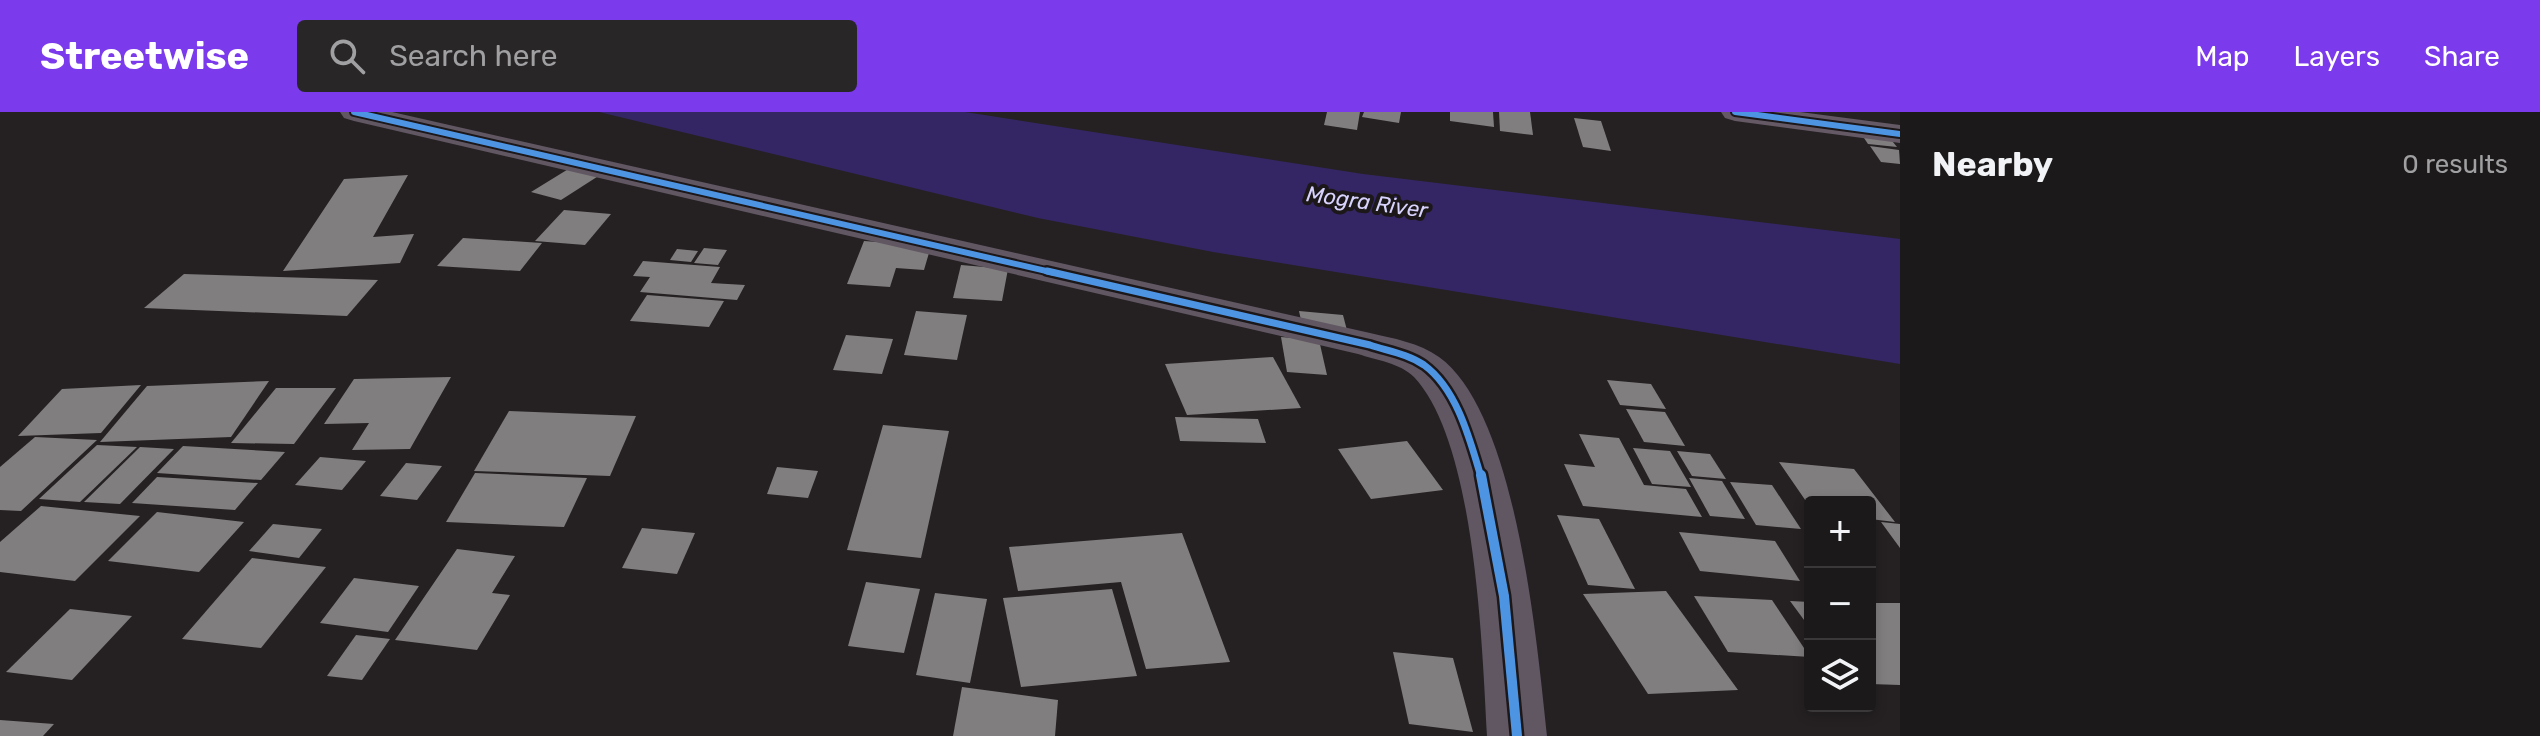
<!DOCTYPE html>
<meta charset="utf-8">
<style>
body{margin:0;font-family:Rubik,sans-serif;background:#292627;color:#f1f3f6}
.controls{position:absolute;right:24px;bottom:24px;display:grid;overflow:hidden;border-radius:8px;box-shadow:0 4px 12px #0003}
.controls button{width:72px;height:72px;display:grid;place-items:center;padding:0;border:0;border-bottom:2px solid #3a3839;background:#1c191a;color:#f1f3f6;font:40px sans-serif}
.list{margin:0;padding:0;list-style:none}
h2{display:flex;justify-content:space-between;align-items:center;height:104px;margin:0;padding:0 32px;font-size:34px}
h2 small{font-size:26px;font-weight:400;color:#a0a0a2}
.icon{flex:none;width:44px;height:44px;fill:none;stroke:currentColor;stroke-width:2;stroke-linecap:round;stroke-linejoin:round}
.map{position:relative;flex:none;width:1900px;height:624px;overflow:hidden}
header{display:flex;align-items:center;gap:48px;box-sizing:border-box;height:112px;padding:0 40px;background:#7c3aed;color:#fff}
header strong{font-size:38px}
nav{display:flex;gap:44px;margin-inline-start:auto;font-size:28px}
.search{width:560px;height:72px;background:#292627;display:flex;align-items:center;gap:20px;box-sizing:border-box;padding:0 28px;border-radius:8px;color:#a0a0a2;font-size:30px}
main{display:flex}
aside{flex:1;background:#1c191a}
.map>svg:first-child{display:block}
.water{fill:#342664}
.building{fill:#817e7f}
.lines{fill:none;stroke-linecap:round;stroke-linejoin:round}
.street{fill:#615763;fill-rule:evenodd}
.secondary{fill:#655966;fill-rule:evenodd}
.cycleway-far2-casing{stroke:#1c1719;stroke-width:10}
.cycleway-far1-casing{stroke:#1c1719;stroke-width:12}
.cycleway-casing{stroke:#1c1719;stroke-width:15}
.cycleway-far2{stroke:#4d94e3;stroke-width:6}
.cycleway-far1{stroke:#4d94e3;stroke-width:7}
.cycleway{stroke:#4d94e3;stroke-width:10}
.labels{text-anchor:middle;dominant-baseline:central;stroke-width:8;stroke-linejoin:round;paint-order:stroke}
.far-water-label{font-size:22px;font-style:italic;fill:#d7d3fd;stroke:#1c1719}
</style>
<header>
<strong>Streetwise</strong>
<div class="search"><svg class="icon" aria-label="search" viewBox="0 0 24 24"><circle cx="10" cy="10" r="6"/><path d="M15 15l6 6"/></svg>Search here</div>
<nav><a>Map</a><a>Layers</a><a>Share</a></nav>
</header>
<main>
<div class="map">
<svg width="1900" height="624" viewBox="0 0 1900 624">
<rect width="100%" height="100%" fill="#252123"/>
<path class="water" d="M 599,0 L 965,0 L 1363,62 L 1900,127 L 1900,252 L 1213,140 L 1038,106 Z"/>
<g class="building">
<path d="M 1327,0 L 1360,0 L 1357,18 L 1324,13 Z"/>
<path d="M 1364,0 L 1401,0 L 1399,11 L 1362,5 Z"/>
<path d="M 1450,0 L 1493,0 L 1494,15 L 1450,9 Z"/>
<path d="M 1499,0 L 1530,0 L 1533,23 L 1500,19 Z"/>
<path d="M 1574,6 L 1601,9 L 1611,39 L 1583,35 Z"/>
<path d="M 1860,20 L 1888,24 L 1897,35 L 1868,32 Z"/>
<path d="M 1870,34 L 1899,38 L 1900,52 L 1881,50 Z"/>
<path d="M 570,56 L 600,63 L 561,88 L 531,80 Z"/>
<path d="M 408,63 L 373,125 L 414,122 L 400,151 L 283,159 L 344,67 Z"/>
<path d="M 564,98 L 611,102 L 585,133 L 535,129 Z"/>
<path d="M 463,126 L 542,131 L 520,159 L 437,154 Z"/>
<path d="M 864,129 L 931,134 L 924,158 L 896,156 L 890,175 L 847,172 Z"/>
<path d="M 704,136 L 727,138 L 718,153 L 694,151 Z"/>
<path d="M 677,137 L 698,139 L 691,150 L 670,148 Z"/>
<path d="M 643,149 L 720,155 L 711,171 L 745,173 L 737,188 L 640,180 L 650,165 L 633,164 Z"/>
<path d="M 961,153 L 1008,157 L 1002,189 L 953,186 Z"/>
<path d="M 184,162 L 378,168 L 347,204 L 144,196 Z"/>
<path d="M 647,183 L 724,189 L 709,215 L 630,209 Z"/>
<path d="M 916,199 L 967,203 L 957,248 L 904,243 Z"/>
<path d="M 1299,199 L 1343,203 L 1349,226 L 1304,222 Z"/>
<path d="M 846,223 L 893,227 L 882,262 L 833,258 Z"/>
<path d="M 1281,225 L 1319,228 L 1327,263 L 1287,260 Z"/>
<path d="M 1273,245 L 1301,296 L 1187,303 L 1165,252 Z"/>
<path d="M 451,265 L 410,337 L 352,338 L 369,311 L 324,312 L 354,267 Z"/>
<path d="M 1607,268 L 1651,272 L 1666,297 L 1620,293 Z"/>
<path d="M 269,269 L 231,325 L 100,330 L 147,274 Z"/>
<path d="M 141,273 L 101,321 L 18,324 L 62,277 Z"/>
<path d="M 276,276 L 336,276 L 294,332 L 231,331 Z"/>
<path d="M 1626,297 L 1665,300 L 1685,334 L 1644,330 Z"/>
<path d="M 509,299 L 636,304 L 610,364 L 474,359 Z"/>
<path d="M 1175,305 L 1258,307 L 1266,331 L 1180,329 Z"/>
<path d="M 883,313 L 949,319 L 921,446 L 847,438 Z"/>
<path d="M 1579,322 L 1619,326 L 1644,373 L 1686,377 L 1702,405 L 1583,394 L 1564,352 L 1595,355 Z"/>
<path d="M 35,325 L 97,328 L 21,399 L 0,398 L 0,355 Z"/>
<path d="M 1407,329 L 1443,378 L 1371,387 L 1338,337 Z"/>
<path d="M 97,333 L 137,335 L 80,390 L 39,387 Z"/>
<path d="M 183,334 L 285,340 L 261,368 L 157,361 Z"/>
<path d="M 140,335 L 174,337 L 120,392 L 84,390 Z"/>
<path d="M 1633,336 L 1670,339 L 1691,375 L 1652,372 Z"/>
<path d="M 1677,339 L 1710,342 L 1726,367 L 1692,364 Z"/>
<path d="M 320,345 L 366,349 L 342,378 L 295,373 Z"/>
<path d="M 1779,350 L 1854,357 L 1895,410 L 1870,407 L 1870,390 L 1810,390 L 1810,395 Z"/>
<path d="M 406,351 L 442,354 L 417,388 L 380,384 Z"/>
<path d="M 777,355 L 818,359 L 808,386 L 767,382 Z"/>
<path d="M 475,361 L 587,366 L 564,415 L 446,410 Z"/>
<path d="M 157,365 L 258,371 L 235,398 L 132,391 Z"/>
<path d="M 1689,366 L 1722,369 L 1745,407 L 1710,404 Z"/>
<path d="M 1730,370 L 1772,373 L 1801,417 L 1756,413 Z"/>
<path d="M 41,394 L 140,404 L 75,469 L 0,460 L 0,430 Z"/>
<path d="M 157,400 L 244,410 L 199,460 L 108,449 Z"/>
<path d="M 1557,403 L 1599,407 L 1635,477 L 1588,473 Z"/>
<path d="M 1881,410 L 1900,412 L 1900,436 Z"/>
<path d="M 273,412 L 322,417 L 299,446 L 249,439 Z"/>
<path d="M 642,416 L 695,421 L 677,462 L 622,456 Z"/>
<path d="M 1679,420 L 1775,429 L 1800,469 L 1700,459 Z"/>
<path d="M 1182,421 L 1230,550 L 1146,557 L 1121,470 L 1018,479 L 1009,435 Z"/>
<path d="M 457,437 L 515,444 L 492,481 L 510,483 L 477,538 L 395,528 Z"/>
<path d="M 252,446 L 326,455 L 261,536 L 182,527 Z"/>
<path d="M 354,466 L 419,474 L 388,520 L 320,511 Z"/>
<path d="M 866,470 L 920,477 L 904,541 L 848,534 Z"/>
<path d="M 1112,477 L 1137,564 L 1021,575 L 1003,486 Z"/>
<path d="M 1666,479 L 1738,578 L 1648,582 L 1583,482 Z"/>
<path d="M 935,481 L 987,487 L 970,571 L 916,563 Z"/>
<path d="M 1694,484 L 1772,488 L 1810,545 L 1728,540 Z"/>
<path d="M 1790,489 L 1810,490 L 1810,516 Z"/>
<path d="M 1870,491 L 1900,491 L 1900,573 L 1870,572 Z"/>
<path d="M 70,497 L 132,504 L 72,568 L 6,560 Z"/>
<path d="M 356,523 L 390,527 L 362,568 L 327,564 Z"/>
<path d="M 1393,540 L 1453,546 L 1473,620 L 1409,612 Z"/>
<path d="M 962,575 L 1058,588 L 1055,624 L 953,624 Z"/>
<path d="M 0,608 L 54,612 L 43,624 L 0,624 Z"/>
</g>
<g class="lines">
<path class="street" d="M 340,0 L 392,0 L 1370,221 C 1392,226 1420,231 1439,245 C 1517,301 1537,532 1547,624 L 1487,624 C 1482,534 1476,331 1414,265 C 1400,251 1376,248 1358,242 L 354,9 L 344,6 Z"/>
<path class="secondary" d="M 1721,0 L 1800,0 L 1900,13 L 1900,31 L 1735,9 L 1725,6 Z"/>
<g class="cycleway-far2-casing">
<g id="cycleway-far2">
<path d="M 354,0 L 1055,161"/>
<path d="M 1735,0 L 1900,22"/>
</g>
</g>
<g class="cycleway-far1-casing">
<path id="cycleway-far1" d="M 1047,159 L 1370,233 C 1388,239 1408,242 1424,253 C 1457,277 1470,328 1481,365"/>
</g>
<g class="cycleway-casing">
<path id="cycleway" d="M 1481,363 L 1504,484 L 1517,624"/>
</g>
<use href="#cycleway-far2" class="cycleway-far2"/>
<use href="#cycleway-far1" class="cycleway-far1"/>
<use href="#cycleway" class="cycleway"/>
</g>
<g class="labels">
<g class="far-water-label">
<text transform="translate(1367 90) rotate(8)">Mogra River</text>
</g>
</g>
</svg>
<div class="controls">
<button>+</button>
<button>−</button>
<button><svg class="icon" aria-label="layers" viewBox="0 0 24 24"><path d="M12 4l9 5-9 5-9-5zM3 14l9 5 9-5"/></svg></button>
</div>
</div>
<aside>
<h2>Nearby<small>0 results</small></h2>
<ul class="list">
</ul>
</aside>
</main>
